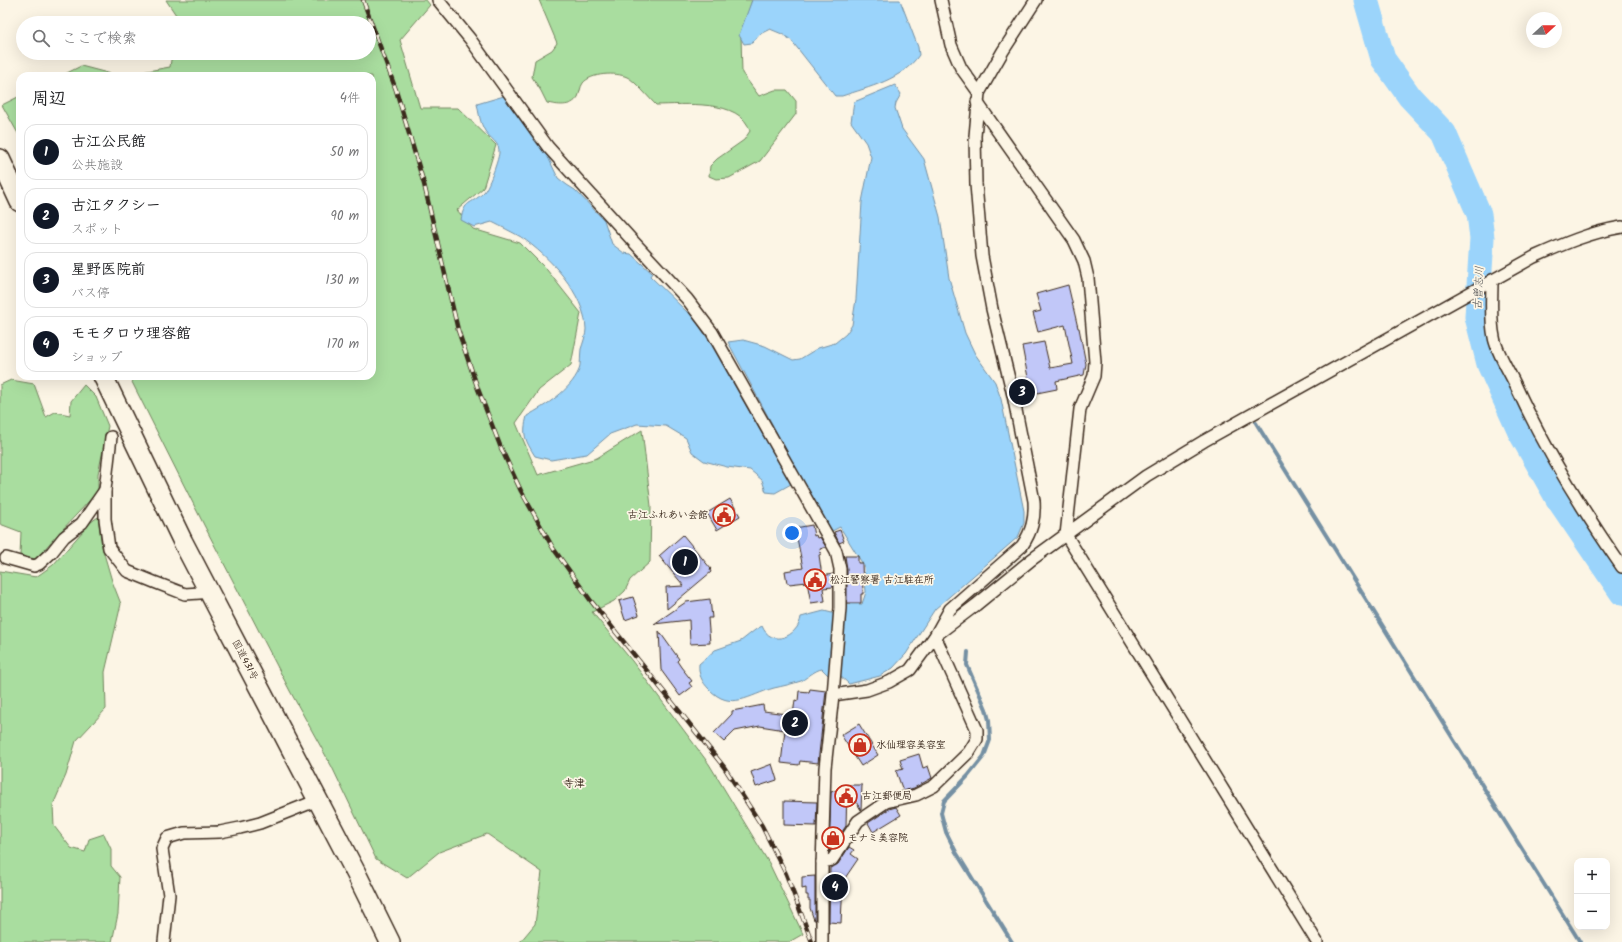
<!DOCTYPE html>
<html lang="ja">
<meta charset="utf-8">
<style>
body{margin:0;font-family:Kalam,"Klee One",sans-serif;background:#f6f6f6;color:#202124}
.controls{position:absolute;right:12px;bottom:12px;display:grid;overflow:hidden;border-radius:8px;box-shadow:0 4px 16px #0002}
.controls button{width:36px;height:36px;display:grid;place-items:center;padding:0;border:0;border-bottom:1px solid #e0e0e0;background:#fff;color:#202124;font:20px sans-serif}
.compass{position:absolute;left:1526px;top:12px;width:36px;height:36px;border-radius:50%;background:#fff;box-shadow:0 4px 16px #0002;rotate:69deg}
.you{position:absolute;left:792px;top:533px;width:14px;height:14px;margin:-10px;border:3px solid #fff;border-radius:50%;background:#1a73e8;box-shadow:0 0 0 6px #1a73e833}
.badge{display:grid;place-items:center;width:26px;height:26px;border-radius:50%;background:#111827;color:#fff;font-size:13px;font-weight:700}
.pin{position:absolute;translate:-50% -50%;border:2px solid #fff;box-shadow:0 1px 4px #0006}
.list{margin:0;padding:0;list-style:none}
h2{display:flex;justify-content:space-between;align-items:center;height:52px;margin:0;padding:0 16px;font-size:17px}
h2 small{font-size:13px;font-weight:400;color:#757577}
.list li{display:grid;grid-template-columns:26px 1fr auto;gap:12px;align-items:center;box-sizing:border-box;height:56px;margin:0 8px 8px;padding:0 8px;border:1px solid #e0e0e0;border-radius:12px}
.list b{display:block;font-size:15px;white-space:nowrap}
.list p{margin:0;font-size:13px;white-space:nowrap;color:#757577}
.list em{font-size:13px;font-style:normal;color:#757577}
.icon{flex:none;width:22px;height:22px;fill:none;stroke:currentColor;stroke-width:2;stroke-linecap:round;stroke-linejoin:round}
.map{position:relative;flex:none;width:1622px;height:942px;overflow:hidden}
.search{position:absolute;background:#fff;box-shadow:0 4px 16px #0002;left:16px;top:16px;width:360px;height:44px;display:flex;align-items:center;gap:10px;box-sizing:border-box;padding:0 14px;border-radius:22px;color:#757577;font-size:15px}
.panel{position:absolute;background:#fff;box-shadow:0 4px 16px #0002;left:16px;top:72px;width:360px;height:308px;border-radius:12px}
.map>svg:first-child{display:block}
.green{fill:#a9dd9f;stroke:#72845e}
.water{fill:#9bd4fb;stroke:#7590a3}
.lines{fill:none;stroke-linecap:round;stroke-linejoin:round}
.stream{stroke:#7590a3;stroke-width:4}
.river{stroke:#9bd4fb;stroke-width:25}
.building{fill:#c1c7f8;stroke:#3b2a1e}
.minor-casing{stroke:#3b2a1e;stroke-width:14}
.trunk-casing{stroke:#3b2a1e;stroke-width:22}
.minor{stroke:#fcf5e5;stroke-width:11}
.trunk{stroke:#fcf5e5;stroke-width:19}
.rail-casing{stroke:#3b2a1e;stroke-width:4.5}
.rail{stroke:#fcf5e5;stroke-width:3;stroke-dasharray:9;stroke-linecap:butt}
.labels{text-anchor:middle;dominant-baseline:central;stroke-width:3.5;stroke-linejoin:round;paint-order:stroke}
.poi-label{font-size:10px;font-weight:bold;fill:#3b2a1e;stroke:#fcf5e5;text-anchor:start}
.street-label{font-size:10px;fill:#3b2a1e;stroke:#fcf5e5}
.water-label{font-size:11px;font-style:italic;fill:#535455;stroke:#fcf5e5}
.neighbourhood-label{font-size:11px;font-weight:bold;fill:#3b2a1e;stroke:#fcf5e5}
</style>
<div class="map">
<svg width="1622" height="942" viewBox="0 0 1622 942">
<rect width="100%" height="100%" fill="#fcf5e5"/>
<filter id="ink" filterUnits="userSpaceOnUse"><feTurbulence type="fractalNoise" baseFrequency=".025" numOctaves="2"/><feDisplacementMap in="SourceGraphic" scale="8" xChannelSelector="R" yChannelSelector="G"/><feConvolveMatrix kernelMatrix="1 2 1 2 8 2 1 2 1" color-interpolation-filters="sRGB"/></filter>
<g filter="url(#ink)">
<g class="green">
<path d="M 166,0 L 426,0 L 430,5 L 400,40 L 420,108 L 458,108 L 496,145 L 483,188 L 457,210 L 473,229 L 520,243 L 547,270 L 581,313 L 571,365 L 539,390 L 516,423 L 538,475 L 597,458 L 642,430 L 651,506 L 650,562 L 630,580 L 625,591 L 614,601 L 592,612 L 632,661 L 709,764 L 769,863 L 803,934 L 789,942 L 520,942 L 535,924 L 542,872 L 487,834 L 439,852 L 407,878 L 376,859 L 332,767 L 290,691 L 204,525 L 132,382 L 134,376 L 372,376 L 372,76 L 61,76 L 81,66 L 119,76 L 170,67 L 172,53 L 369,53 L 369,23 L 177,23 L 178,18 Z"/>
<path d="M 539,0 L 752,0 L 741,36 L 742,73 L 759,96 L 775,90 L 787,90 L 796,101 L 796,114 L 760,161 L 729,178 L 716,179 L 709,176 L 710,166 L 717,159 L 744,140 L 750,131 C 741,98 682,105 656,105 C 650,99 633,79 627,77 C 616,72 591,73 583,83 C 580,87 580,93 578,97 C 571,108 557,105 547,103 L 541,91 L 532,77 L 535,60 L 552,50 L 557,43 Z"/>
<path d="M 20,96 L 20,137 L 2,105 Z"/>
<path d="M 11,380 L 34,384 L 46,417 L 55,412 L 70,415 L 71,401 L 84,385 L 96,397 L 108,426 L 98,474 L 98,491 C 78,514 56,535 36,559 L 20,556 L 21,532 L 0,524 L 0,385 Z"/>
<path d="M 98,517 L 102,547 L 112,581 L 121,604 L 105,672 L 106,709 L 76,741 L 66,775 L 53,805 L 54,826 L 71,848 L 85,852 L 89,839 L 104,834 L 111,849 L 111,866 L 120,877 L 118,914 L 112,942 L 0,942 L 0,571 L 36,577 L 53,565 L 91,522 Z"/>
</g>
<g class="water">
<path d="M 752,0 L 900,0 L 918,47 L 919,55 C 902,80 869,87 842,96 L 835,96 L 791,40 L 782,34 L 770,29 L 760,34 L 752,43 L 744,44 L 739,35 Z"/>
<path d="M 895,85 L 901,94 L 896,103 L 895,108 L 902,129 L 924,159 L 940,217 L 949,278 L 965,333 L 975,354 L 995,382 L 1001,399 L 1024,511 L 1024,523 L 1018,537 L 935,609 L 906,654 L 893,668 L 880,676 L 849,684 L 838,674 L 845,604 L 862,604 L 866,592 L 864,566 L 840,527 L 830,532 L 728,342 L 743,340 L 765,346 L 793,360 L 800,359 L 818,348 L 835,343 L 846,334 L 852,325 L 856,299 L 862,202 L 871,157 L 866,143 L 851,122 L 854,102 Z"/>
<path d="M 504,96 L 535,141 L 548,157 L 558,178 L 567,185 L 575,190 L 604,220 L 612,244 L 624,253 L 631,254 L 652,273 L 650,276 L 687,312 L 690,311 L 711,344 L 791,484 L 775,493 L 766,492 L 762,480 L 750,470 L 727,467 L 704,461 L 692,452 L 686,438 L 666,426 L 637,424 L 610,434 L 587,454 L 551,460 L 535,456 C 525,440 522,435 527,416 C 546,405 570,391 579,370 C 581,364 580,356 581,349 C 583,343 586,335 586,329 C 585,294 549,256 521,237 C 512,232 502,227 492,222 L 474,227 L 461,220 C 464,200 471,205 483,193 C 488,189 498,161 499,153 C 500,142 490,139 485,131 C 480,123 479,113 477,104 Z"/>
<path d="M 824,611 L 836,614 L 830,677 L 822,669 C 815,670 808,677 801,681 C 792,684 783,686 774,688 C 749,695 731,712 709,689 C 702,682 698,674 699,664 L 715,650 L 741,641 L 755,630 L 762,626 C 771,648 798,637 801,617 Z"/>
</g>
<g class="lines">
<g class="stream">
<path d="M 1256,423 L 1580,942"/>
<path d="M 968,652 L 967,665 L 986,709 L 989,720 L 990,740 L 984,756 L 968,776 L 944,801 L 941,813 L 946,832 L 956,852 L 1012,942"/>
</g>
<path class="river" d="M 1366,0 L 1383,59 L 1410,97 L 1444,133 L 1479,214 L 1482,238 L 1477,317 L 1489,364 L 1519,430 L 1558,499 L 1622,593"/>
</g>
<g class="building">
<path d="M 1068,285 L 1078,328 L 1079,328 L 1086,364 L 1084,375 L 1056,381 L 1057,389 L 1027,395 L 1024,384 L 1029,383 L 1022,346 L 1044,342 L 1050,368 L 1073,364 L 1065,325 L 1038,332 L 1033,313 L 1041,311 L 1036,294 Z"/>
<path d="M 730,499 L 740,516 L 717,530 L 707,513 Z"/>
<path d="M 812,525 L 814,536 L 816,535 L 817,538 L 820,537 L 826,547 L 820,549 L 821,554 L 819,555 L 822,576 L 833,574 L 833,587 L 823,588 L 825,601 L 811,603 L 807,582 L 789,584 L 789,583 L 787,583 L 785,571 L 803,568 L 795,528 Z"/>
<path d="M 840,530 L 844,541 L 839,543 L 834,532 Z"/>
<path d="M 683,535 L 711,569 L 710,570 L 711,572 L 667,609 L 666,587 L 684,586 L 659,556 Z"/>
<path d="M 845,556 L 858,556 L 858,563 L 862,563 L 863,594 L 861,594 L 861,603 L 847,603 L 847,569 Z"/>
<path d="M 633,597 L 639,615 L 625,620 L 619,601 Z"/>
<path d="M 710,599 L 712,618 L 708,618 L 710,643 L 690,644 L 689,620 L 654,624 L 686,602 Z"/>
<path d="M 659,631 L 679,659 L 677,661 L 681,667 L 692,681 L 689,683 L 692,687 L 680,696 L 661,670 Z"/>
<path d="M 810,689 L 826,691 L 818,763 L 800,761 L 799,765 L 781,763 L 785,730 L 760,726 L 735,731 L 724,742 L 714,733 L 732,714 L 732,711 L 763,705 L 764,711 L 793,715 L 795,700 L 798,701 L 799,691 L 809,692 Z"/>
<path d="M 859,724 L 878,755 L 861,766 L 841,735 Z"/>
<path d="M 919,754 L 923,768 L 928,766 L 932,778 L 914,788 L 903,791 L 896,771 L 903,769 L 900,760 Z"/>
<path d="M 772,764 L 777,780 L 756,787 L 751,772 Z"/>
<path d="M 846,785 L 862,785 L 861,810 Z"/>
<path d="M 847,787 L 846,826 L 829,851 L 831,792 Z"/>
<path d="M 784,801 L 817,802 L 816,826 L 784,825 Z"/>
<path d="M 896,807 L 901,815 L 873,832 L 868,823 L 889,809 Z"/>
<path d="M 849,847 L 854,850 L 851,854 L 858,859 L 843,881 L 841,923 L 829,922 L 830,868 L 838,864 Z"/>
<path d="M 815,876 L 815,920 L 814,920 L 810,908 L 810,900 L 808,900 L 808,895 L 806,895 L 806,888 L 802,889 L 802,877 Z"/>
</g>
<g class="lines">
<g class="minor-casing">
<g id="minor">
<path d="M 438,0 L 470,39 L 548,147 L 631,239 L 687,299 L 712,332 L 836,551 L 840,569 L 840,608 L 833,695 L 825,768 L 822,867 L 822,942"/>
<path d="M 941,0 L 951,45 L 961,68 L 979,93"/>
<path d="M 977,102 L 1074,240 L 1084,261 L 1088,278 L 1095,362 L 1094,376 L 1080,409 L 1066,535 L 1317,942"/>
<path d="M 1492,280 C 1492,299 1490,319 1494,337 C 1496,351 1509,371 1515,384 C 1545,450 1581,508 1622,567"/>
<path d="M 111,437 L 105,490 L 105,519 L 109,548 L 127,571 L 154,582 L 185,594 L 200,593 L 207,589"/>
<path d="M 6,558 L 34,566 L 39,564 L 52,552 L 64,537 L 82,523 L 105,490"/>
<path d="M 939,633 L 976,605 L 1031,560 L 1146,476 L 1204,441 L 1534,257 C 1563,244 1591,232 1622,227"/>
<path d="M 833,695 L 867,690 L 889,682 L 910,670 L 935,636 L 950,609 L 1022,546 C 1032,531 1035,519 1034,501 L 1013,395 L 992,309 L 982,256 L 976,184 L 975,136 L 979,93 L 1003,51 L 1036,0"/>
<path d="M 822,862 L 832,860 L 858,821 L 886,802 L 916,795 L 934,786 L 969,752 L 977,739 L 977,730 L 935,636"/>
<path d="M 164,942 L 169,895 L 162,849 L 167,838 L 184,833 L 220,832 L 240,828 L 260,823 L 318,800"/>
</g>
</g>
<g class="trunk-casing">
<g id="trunk">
<path d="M 0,159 L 20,202"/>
<path d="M 103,376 L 183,542 L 356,873 L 390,942"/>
</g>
</g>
<use href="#minor" class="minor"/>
<use href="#trunk" class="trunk"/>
<g class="rail-casing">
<path id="rail" d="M 363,0 L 396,90 L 424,184 L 458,330 L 478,389 L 501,448 L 521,491 L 553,548 L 591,601 L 724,767 L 762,826 L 786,874 L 812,942"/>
</g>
<use href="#rail" class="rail"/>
</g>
</g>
<defs>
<g id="civic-ring" transform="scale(1.15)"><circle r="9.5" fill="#fcf5e5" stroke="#c8321e" stroke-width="1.5"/><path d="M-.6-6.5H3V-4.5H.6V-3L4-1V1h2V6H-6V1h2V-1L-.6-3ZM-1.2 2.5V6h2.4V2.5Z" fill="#c8321e"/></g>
<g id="shop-ring" transform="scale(1.15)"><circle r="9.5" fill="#fcf5e5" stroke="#c8321e" stroke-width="1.5"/><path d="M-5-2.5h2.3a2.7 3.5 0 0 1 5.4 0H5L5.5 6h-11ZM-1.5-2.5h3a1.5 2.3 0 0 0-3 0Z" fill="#c8321e"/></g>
</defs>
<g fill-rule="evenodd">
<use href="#civic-ring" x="724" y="515"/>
<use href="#civic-ring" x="815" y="580"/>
<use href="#shop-ring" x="860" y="745"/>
<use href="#civic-ring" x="846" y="796"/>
<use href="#shop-ring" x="833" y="838"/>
</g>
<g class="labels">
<g class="poi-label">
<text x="708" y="515" text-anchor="end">古江ふれあい会館</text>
<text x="830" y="580">松江警察署 古江駐在所</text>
<text x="876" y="745">水仙理容美容室</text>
<text x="862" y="796">古江郵便局</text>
<text x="848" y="838">モナミ美容院</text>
</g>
<g class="street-label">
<text transform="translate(245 660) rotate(62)">国道431号</text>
</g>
<g class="water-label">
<text transform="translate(1479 288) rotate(-87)">古曽志川</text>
</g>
<g class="neighbourhood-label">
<text x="574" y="784">寺津</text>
</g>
</g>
</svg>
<div class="controls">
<button>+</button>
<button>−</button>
</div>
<svg class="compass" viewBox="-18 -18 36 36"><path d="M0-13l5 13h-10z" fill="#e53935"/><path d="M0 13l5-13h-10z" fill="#757577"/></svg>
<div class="you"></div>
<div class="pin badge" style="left:685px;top:562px">1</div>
<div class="pin badge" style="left:795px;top:723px">2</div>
<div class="pin badge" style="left:1022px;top:392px">3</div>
<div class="pin badge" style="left:835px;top:887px">4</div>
<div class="search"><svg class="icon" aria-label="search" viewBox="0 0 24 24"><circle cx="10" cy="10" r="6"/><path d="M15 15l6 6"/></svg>ここで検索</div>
<section class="panel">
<h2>周辺<small>4件</small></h2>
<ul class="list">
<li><span class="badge">1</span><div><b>古江公民館</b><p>公共施設</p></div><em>50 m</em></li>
<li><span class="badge">2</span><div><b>古江タクシー</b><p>スポット</p></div><em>90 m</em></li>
<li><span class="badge">3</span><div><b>星野医院前</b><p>バス停</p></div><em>130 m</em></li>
<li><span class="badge">4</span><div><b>モモタロウ理容館</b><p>ショップ</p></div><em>170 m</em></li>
</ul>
</section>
</div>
